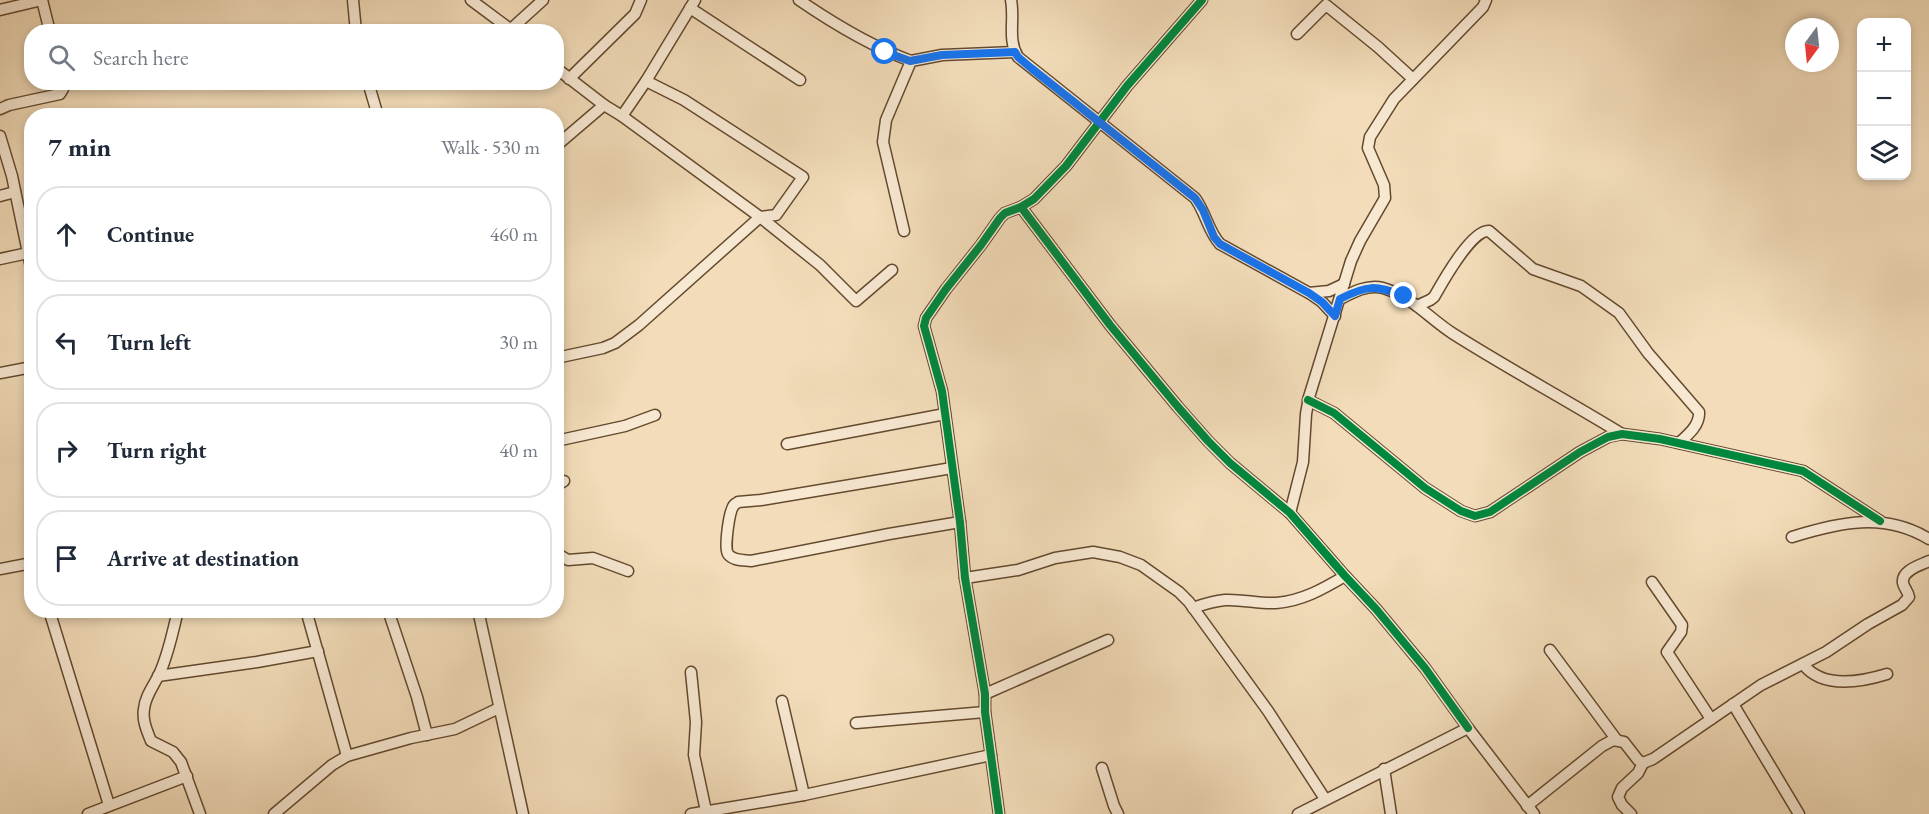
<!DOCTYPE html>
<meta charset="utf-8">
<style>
body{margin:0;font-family:"EB Garamond",serif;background:#f2f2f3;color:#1f2937}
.controls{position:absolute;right:18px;top:18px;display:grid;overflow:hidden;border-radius:12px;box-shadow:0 3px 9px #0003}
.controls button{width:54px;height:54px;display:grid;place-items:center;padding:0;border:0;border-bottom:2px solid #e0e1e3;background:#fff;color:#1f2937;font:30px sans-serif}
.compass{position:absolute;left:1785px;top:18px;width:54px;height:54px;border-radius:50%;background:#fff;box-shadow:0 3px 9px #0003;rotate:195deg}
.stop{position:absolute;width:18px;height:18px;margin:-14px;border:4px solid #1a73e8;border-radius:50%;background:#fff}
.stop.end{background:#1a73e8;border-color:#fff;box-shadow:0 2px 6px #0008}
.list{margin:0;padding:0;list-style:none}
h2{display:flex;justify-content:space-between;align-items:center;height:78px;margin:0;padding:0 24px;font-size:26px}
h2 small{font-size:20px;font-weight:400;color:#747a83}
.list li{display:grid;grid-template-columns:39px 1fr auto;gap:18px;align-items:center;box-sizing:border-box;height:96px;margin:0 12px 12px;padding:0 12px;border:2px solid #e0e1e3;border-radius:24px}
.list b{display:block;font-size:22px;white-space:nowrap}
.list em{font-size:20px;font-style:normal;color:#747a83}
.icon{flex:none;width:33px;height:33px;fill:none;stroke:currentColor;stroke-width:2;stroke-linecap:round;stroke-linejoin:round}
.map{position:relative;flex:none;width:1929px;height:814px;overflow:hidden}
.search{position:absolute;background:#fff;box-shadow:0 3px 9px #0003;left:24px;top:24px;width:540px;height:66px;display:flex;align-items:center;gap:15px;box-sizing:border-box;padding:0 21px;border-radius:24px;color:#747a83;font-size:22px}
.panel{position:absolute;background:#fff;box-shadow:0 3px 9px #0003;left:24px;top:108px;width:540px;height:510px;border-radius:24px}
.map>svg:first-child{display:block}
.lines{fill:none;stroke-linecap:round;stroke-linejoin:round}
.minor-casing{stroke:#64492e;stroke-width:13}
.minor{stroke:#f7e8d2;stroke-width:10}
.cycleway-casing{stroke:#f7e8d2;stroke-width:11}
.cycleway{stroke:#00873e;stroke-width:8}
.route{stroke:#1a73e8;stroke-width:8}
</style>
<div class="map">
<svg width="1929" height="814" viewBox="0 0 1929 814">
<rect width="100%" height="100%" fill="#f2dcb9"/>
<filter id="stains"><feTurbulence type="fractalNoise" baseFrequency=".00333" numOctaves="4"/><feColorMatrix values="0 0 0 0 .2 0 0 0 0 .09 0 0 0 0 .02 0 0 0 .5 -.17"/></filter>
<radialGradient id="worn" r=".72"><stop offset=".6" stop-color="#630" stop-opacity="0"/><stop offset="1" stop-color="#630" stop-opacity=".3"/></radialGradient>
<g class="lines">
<g class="minor-casing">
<g id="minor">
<path d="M 42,0 L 50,32"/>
<path d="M 353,0 L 356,32"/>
<path d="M 471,0 L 514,32"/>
<path d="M 799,0 C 834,24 870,46 911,61"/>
<path d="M 1011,0 C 1015,20 1007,39 1018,57 L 1195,198 C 1206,213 1208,231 1220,244 L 1309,293 L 1322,302 L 1335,316"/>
<path d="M 690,8 L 800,80"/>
<path d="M 0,10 L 42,0"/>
<path d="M 511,29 L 543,0"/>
<path d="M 1297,34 L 1326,5 L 1378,47 L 1413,79"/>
<path d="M 556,68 L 604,105 L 622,116 L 760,217 L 820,265 L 856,301 L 892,270"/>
<path d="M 569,79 L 635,14 L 641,0"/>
<path d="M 368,82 L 378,116"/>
<path d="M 0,109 L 9,105 L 60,94 L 63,89 L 62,82"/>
<path d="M 622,116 L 646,81 L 695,0"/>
<path d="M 0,136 L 12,176 L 32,272"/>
<path d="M 556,146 L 604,105"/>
<path d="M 0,196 L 15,192"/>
<path d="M 1021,207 L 1110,325 L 1178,407 L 1208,441 L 1230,463 L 1290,513 L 1345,576 L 1376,609 L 1425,668 L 1468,728"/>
<path d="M 904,231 L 883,142 L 886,120 L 911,61 L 942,55 L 1015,52"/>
<path d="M 0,259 L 28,253"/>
<path d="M 1309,293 L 1329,291 L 1344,284"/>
<path d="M 1340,299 C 1353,292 1368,284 1383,288 C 1411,296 1429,318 1452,333 C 1507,368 1565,399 1622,434"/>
<path d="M 1417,306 L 1430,300 L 1434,297 C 1442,283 1472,229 1489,231 L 1533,269 L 1581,286 L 1619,313 L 1648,353 L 1699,412 C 1700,425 1688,435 1679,443"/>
<path d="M 556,358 L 603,348 L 615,343 L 639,325 L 760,217 L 776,215 L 803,177 L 684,100 L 646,81"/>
<path d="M 0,373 L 32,367"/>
<path d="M 1308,400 L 1334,413 L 1425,488 L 1461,511 L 1475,516 L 1490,512 L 1580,452 L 1608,437 L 1622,434 L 1660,439 L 1803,471 L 1880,521"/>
<path d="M 556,441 L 625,426 L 655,415"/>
<path d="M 787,444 L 945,414"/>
<path d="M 952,468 L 761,500 L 738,502 C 737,503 735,504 734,505 C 729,511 724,548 728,554 C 733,561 744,560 751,561 L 889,534 L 960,522"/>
<path d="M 556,486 L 564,481"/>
<path d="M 1290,513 L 1303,462 L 1306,414 L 1309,397 L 1351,261 L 1360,241 L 1385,198 L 1384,185 L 1368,148 L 1370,137 L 1394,99 L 1483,7 L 1486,0"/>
<path d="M 1792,537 C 1840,522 1884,512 1929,539"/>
<path d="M 556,553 L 568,560 L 593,558 L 628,571"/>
<path d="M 0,569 L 32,563"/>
<path d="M 965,578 L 1018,570 L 1055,558 L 1093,552 L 1120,557 L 1141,565 L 1179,592 L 1189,602 L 1268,711 L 1325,799"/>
<path d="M 1652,582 L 1682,625 L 1681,632 L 1667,652 L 1711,719"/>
<path d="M 1193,608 C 1204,604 1214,601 1225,600 C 1242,599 1259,604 1276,603 C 1302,601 1323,589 1345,576"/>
<path d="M 49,610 L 109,805"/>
<path d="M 178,610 C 173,631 169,651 161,670 C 156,683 145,695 144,709 C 142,720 147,731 151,741 L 173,752 L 181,762 L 200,814"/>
<path d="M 306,610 L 347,756"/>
<path d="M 388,610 L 417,697 L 427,735"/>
<path d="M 478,610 L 523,814"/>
<path d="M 1550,650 L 1616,739"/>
<path d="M 1803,664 C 1822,689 1861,682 1887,674"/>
<path d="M 691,672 L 696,722 L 694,755 L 706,811"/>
<path d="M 158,676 L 257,662 L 318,651"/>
<path d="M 985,694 L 1108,640"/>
<path d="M 782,701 L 804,795"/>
<path d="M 1733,704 L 1799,814"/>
<path d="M 856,723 L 985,712"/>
<path d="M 1102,768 L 1114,806 L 1118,814"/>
<path d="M 1384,769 L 1391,814"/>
<path d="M 1527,806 L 1602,746 L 1613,740 L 1624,742 L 1638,760 L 1643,763 L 1653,759 L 1761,685 L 1826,652 L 1868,624 L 1902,605 L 1909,597 C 1908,591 1904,588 1903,583 C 1901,570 1921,565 1929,561"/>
<path d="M 88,814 L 187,776"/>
<path d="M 274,814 L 332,765 L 347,756 L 411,738 L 455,729 L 499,708"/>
<path d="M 691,814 L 804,795 L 991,755"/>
<path d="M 999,814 L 985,712 L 985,694 L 965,578 L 960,522 L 942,391 L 924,326 L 926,318 L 946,289 L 981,245 L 1000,218 L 1005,213 L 1021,207 L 1034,199 L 1066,166 L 1127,86 L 1202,0"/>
<path d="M 1298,814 L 1468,728 L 1534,814"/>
<path d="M 1631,814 L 1622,805 L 1618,797 L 1622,788 L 1638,773 L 1643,763"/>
</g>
</g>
<use href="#minor" class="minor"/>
<g class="cycleway-casing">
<g id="cycleway">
<path d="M 1021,207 L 1110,325 L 1178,407 L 1208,441 L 1230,463 L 1290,513 L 1345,576 L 1376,609 L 1425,668 L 1468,728"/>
<path d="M 1308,400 L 1334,413 L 1425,488 L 1461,511 L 1475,516 L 1490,512 L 1580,452 L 1608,437 L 1622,434 L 1660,439 L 1803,471 L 1880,521"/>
<path d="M 999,814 L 985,712 L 985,694 L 965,578 L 960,522 L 942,391 L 924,326 L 926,318 L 946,289 L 981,245 L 1000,218 L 1005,213 L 1021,207 L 1034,199 L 1066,166 L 1127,86 L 1202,0"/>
</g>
</g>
<use href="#cycleway" class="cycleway"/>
</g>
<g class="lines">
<path class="route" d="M 885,52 L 910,61 L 942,55 L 1015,52 L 1018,57 L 1031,68 L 1195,198 L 1203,210 L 1214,237 L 1220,244 L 1309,293 L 1322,302 L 1335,316 L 1340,299 C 1367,285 1376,285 1404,296"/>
</g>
<rect width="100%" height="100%" filter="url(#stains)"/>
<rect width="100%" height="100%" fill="url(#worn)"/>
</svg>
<div class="controls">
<button>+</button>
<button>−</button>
<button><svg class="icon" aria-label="layers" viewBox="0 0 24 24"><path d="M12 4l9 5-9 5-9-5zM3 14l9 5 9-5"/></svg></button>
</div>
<svg class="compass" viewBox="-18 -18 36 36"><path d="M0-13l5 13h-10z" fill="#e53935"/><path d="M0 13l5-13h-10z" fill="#747a83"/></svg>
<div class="stop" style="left:885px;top:52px"></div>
<div class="stop end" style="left:1404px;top:296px"></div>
<div class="search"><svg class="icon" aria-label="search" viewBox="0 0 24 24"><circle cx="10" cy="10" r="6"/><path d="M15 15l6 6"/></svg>Search here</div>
<section class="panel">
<h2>7 min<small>Walk · 530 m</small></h2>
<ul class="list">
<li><svg class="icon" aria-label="ahead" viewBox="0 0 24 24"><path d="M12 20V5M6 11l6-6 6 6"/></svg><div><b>Continue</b></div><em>460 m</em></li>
<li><svg class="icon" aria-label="left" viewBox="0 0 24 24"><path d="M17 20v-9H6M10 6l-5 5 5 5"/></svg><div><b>Turn left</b></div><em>30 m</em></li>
<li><svg class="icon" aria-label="right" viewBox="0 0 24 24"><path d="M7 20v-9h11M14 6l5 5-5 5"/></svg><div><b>Turn right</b></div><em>40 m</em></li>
<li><svg class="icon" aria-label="arrive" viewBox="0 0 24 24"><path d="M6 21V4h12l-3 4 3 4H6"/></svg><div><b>Arrive at destination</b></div></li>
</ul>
</section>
</div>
